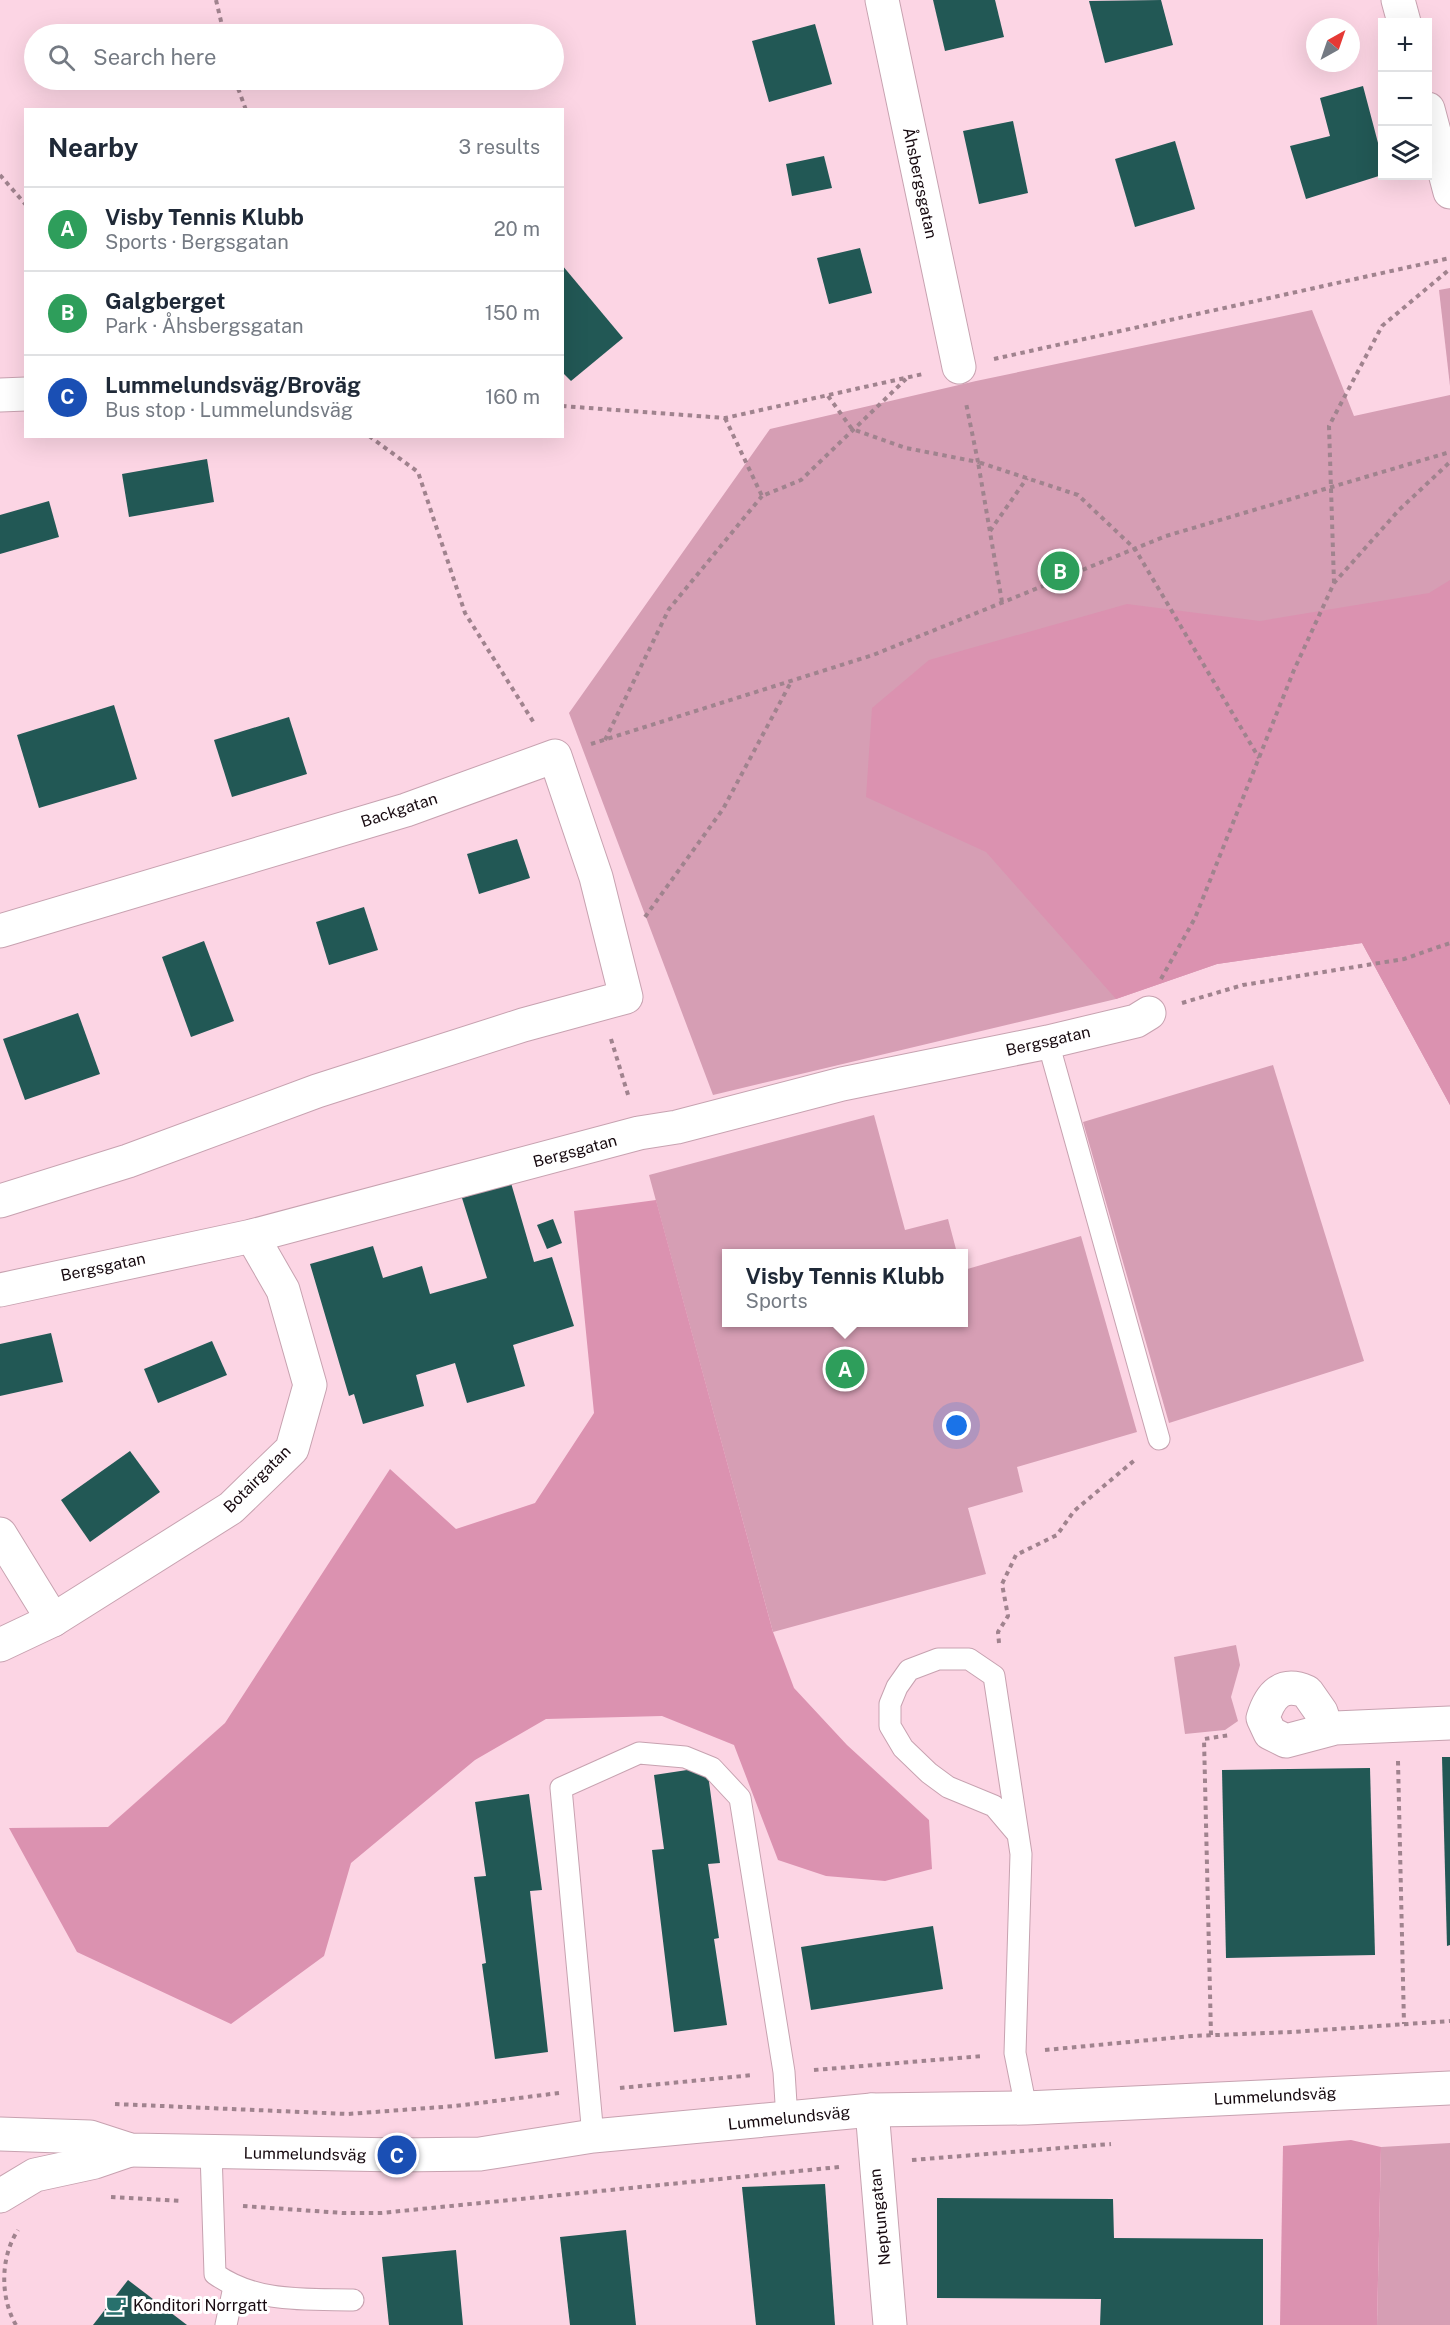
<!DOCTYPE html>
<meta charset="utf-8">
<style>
body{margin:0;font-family:"Public Sans",sans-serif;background:#f2f2f3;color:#1f2937}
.controls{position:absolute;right:18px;top:18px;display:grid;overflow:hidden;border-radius:0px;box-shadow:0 6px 24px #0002}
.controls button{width:54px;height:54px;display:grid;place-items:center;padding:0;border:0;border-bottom:2px solid #e0e1e3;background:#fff;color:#1f2937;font:30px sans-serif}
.compass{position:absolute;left:1306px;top:18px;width:54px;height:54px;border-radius:50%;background:#fff;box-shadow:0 6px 24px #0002;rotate:40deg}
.you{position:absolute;left:957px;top:1426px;width:21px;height:21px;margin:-15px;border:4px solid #fff;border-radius:50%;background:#1a73e8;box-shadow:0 0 0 9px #1a73e833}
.badge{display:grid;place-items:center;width:39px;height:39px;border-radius:50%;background:#7c3aed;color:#fff;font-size:20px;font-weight:700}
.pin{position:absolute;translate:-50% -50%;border:3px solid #fff;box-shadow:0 2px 6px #0006}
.popup{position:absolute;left:722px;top:1249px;width:246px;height:78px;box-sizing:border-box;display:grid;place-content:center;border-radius:0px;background:#fff;filter:drop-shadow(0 2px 4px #0005);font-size:20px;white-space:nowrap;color:#747a83}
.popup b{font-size:22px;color:#1f2937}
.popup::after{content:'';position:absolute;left:50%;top:100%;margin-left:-12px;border:12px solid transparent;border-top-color:#fff}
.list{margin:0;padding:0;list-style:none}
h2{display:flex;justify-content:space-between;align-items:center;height:78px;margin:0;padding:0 24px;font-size:26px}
h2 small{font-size:20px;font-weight:400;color:#747a83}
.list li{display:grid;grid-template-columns:39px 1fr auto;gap:18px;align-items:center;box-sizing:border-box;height:84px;padding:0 24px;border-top:2px solid #e0e1e3}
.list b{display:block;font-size:22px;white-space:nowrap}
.list p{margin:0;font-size:20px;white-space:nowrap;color:#747a83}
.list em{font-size:20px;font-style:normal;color:#747a83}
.icon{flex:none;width:33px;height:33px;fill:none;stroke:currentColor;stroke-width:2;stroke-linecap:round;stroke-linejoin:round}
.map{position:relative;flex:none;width:1450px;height:2325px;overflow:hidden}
.search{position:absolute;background:#fff;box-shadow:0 6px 24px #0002;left:24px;top:24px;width:540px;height:66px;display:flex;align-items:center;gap:15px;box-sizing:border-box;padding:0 21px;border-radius:33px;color:#747a83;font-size:22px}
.panel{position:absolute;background:#fff;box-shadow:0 6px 24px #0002;left:24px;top:108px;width:540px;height:330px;border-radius:0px}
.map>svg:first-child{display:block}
.green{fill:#d69eb4}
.forest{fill:#db92b0}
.building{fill:#225855}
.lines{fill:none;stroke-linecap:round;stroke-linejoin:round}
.service-casing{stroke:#c7a2b0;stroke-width:23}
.minor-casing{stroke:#c7a2b0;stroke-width:35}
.secondary-casing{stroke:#c7a2b0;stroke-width:35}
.path{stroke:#a0838e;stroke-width:4;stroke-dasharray:4.5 4.5;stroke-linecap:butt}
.service{stroke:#fff;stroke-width:21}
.minor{stroke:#fff;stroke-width:33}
.secondary{stroke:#fff;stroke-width:33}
.labels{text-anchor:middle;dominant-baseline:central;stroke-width:6;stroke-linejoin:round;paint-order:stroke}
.street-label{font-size:16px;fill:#16090f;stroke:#fff}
.poi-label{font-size:16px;fill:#16090f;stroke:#fff;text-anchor:start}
</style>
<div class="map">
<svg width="1450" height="2325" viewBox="0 0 1450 2325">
<rect width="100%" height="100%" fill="#fcd5e4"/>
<g class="green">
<path d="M 1450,288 L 1450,386 L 1439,290 Z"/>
<path d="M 1312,310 L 1354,416 L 1450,395 L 1450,1105 L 1362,943 L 1217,964 L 1116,999 L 713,1095 L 569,713 L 770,429 L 976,381 Z"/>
<path d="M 1273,1065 L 1364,1361 L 1169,1423 L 1083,1122 Z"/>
<path d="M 874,1115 L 905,1230 L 948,1219 L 957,1253 L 726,1254 L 726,1322 L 964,1322 L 964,1270 L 1081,1236 L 1137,1432 L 1017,1467 L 1023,1492 L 968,1508 L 986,1574 L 773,1632 L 649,1175 Z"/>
<path d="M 1236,1645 L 1240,1665 L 1231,1697 L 1238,1721 L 1225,1730 L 1185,1734 L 1174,1657 Z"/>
<path d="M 1450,2143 L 1450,2325 L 1377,2325 L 1381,2147 Z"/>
</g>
<g class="forest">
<path d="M 1450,580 L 1450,1105 L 1362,943 L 1217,964 L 1116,999 L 986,852 L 866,797 L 872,708 L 929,660 L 1127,604 L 1260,621 L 1429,593 Z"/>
<path d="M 656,1200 L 773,1632 L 794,1688 L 847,1745 L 929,1820 L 932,1869 L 885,1881 L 826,1876 L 778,1860 L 734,1745 L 662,1716 L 546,1719 L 475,1760 L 351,1863 L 324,1956 L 231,2024 L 77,1952 L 9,1828 L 108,1827 L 225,1723 L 390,1469 L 456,1529 L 535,1503 L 594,1413 L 574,1211 Z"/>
<path d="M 1351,2140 L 1381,2147 L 1377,2325 L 1280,2325 L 1283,2146 Z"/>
</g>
<g class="building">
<path d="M 933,0 L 995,0 L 1004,37 L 945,51 Z"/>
<path d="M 1161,0 L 1173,45 L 1105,63 L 1089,1 Z"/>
<path d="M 815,24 L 832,84 L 769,102 L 752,41 Z"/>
<path d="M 1363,86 L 1382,158 L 1382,175 L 1306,199 L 1290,146 L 1330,136 L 1320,98 Z"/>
<path d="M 1013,121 L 1028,193 L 979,204 L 963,131 Z"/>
<path d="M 1175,141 L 1195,209 L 1135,227 L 1115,159 Z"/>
<path d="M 824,156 L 832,188 L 792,196 L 786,164 Z"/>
<path d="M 860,248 L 872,293 L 829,304 L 817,258 Z"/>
<path d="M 562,265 L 623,338 L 571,381 L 562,372 Z"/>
<path d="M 207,459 L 214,502 L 129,517 L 122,474 Z"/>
<path d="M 49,501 L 59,537 L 0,554 L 0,515 Z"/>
<path d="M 114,705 L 137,779 L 39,808 L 17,735 Z"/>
<path d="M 289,717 L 307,774 L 232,797 L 214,740 Z"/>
<path d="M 517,839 L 530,878 L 479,894 L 467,854 Z"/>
<path d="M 364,907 L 378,950 L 329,965 L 316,922 Z"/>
<path d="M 204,941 L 234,1021 L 191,1037 L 162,957 Z"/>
<path d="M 78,1013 L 100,1074 L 25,1100 L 3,1039 Z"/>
<path d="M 511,1183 L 534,1262 L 552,1257 L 574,1326 L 513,1345 L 525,1386 L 467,1403 L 455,1363 L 416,1375 L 424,1406 L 363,1424 L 354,1394 L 349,1396 L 310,1264 L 373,1246 L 383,1278 L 422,1266 L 430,1294 L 487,1278 L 462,1198 Z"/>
<path d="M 553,1219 L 562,1243 L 547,1249 L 537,1225 Z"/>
<path d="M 51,1333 L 63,1382 L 0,1396 L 0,1344 Z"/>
<path d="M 212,1341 L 227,1375 L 158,1403 L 144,1369 Z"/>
<path d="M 130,1451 L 160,1492 L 90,1542 L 61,1500 Z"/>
<path d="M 1442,1757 L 1450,1757 L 1450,1945 L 1447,1946 Z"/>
<path d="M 707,1767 L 720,1863 L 708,1864 L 719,1938 L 714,1939 L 727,2025 L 674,2032 L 652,1850 L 664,1849 L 654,1775 Z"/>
<path d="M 1370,1768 L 1375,1955 L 1226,1958 L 1222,1770 Z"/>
<path d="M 529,1794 L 542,1890 L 530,1891 L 548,2052 L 495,2059 L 482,1964 L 486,1963 L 474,1877 L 486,1876 L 475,1802 Z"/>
<path d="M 933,1926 L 943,1989 L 811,2010 L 801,1947 Z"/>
<path d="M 825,2184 L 835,2325 L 756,2325 L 742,2187 Z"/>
<path d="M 937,2198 L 1113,2199 L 1114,2238 L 1263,2239 L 1263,2325 L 1100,2325 L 1101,2299 L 937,2298 Z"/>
<path d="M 626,2230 L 636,2325 L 570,2325 L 560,2237 Z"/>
<path d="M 456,2250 L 463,2325 L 389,2325 L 382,2257 Z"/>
<path d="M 128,2280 L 187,2325 L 93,2325 Z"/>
</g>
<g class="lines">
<g class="service-casing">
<g id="service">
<path d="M 1048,1042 L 1159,1439"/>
<path d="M 1016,1832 L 994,1806 L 948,1787 L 929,1773 L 903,1748 L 890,1726 L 890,1704 L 897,1687 L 909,1670 L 938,1659 L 969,1659 L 994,1676 L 1021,1854 L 1015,2053 L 1026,2108"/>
<path d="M 593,2136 L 561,1788 L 639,1753 L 685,1757 L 712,1768 L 740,1798 L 784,2072 L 787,2119"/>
<path d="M 211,2152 L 215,2274 C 256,2303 305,2299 353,2300"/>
<path d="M 226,2325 L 234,2287"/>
</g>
</g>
<g class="minor-casing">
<g id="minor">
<path d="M 882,0 L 959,367"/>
<path d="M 1398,0 L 1404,22"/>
<path d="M 1428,109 L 1450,192"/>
<path d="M 0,395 L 26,394"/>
<path d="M 0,931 L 406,810 L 555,756 L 596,877 L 626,997 L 523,1025 L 317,1091 L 128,1161 L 0,1201"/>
<path d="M 0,1290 L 252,1236 L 639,1133 L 677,1127 L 842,1084 L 1048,1042 L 1136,1021 L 1149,1013"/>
<path d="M 0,1534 L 53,1620"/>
<path d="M 0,1645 L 53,1620 L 231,1508 L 292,1449 L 310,1385 L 283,1290 L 252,1236"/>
<path d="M 1327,1730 L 1321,1712 L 1307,1692 C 1282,1681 1270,1695 1263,1718 L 1270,1733 L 1286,1741 L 1335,1728 L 1450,1723"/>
<path d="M 872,2110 L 890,2325"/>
</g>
</g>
<g class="secondary-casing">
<g id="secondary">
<path d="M 0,2134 L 90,2137 L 130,2150 L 397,2155 L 480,2154 L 593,2136 L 872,2110 L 1026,2108 L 1450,2088"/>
<path d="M 0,2196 L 35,2175 L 95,2162 L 130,2150"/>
</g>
</g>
<g class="path">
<path d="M 216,0 L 224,34"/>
<path d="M 235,80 L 246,110"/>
<path d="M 0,175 L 26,205"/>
<path d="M 994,359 L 1450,258"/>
<path d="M 828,396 L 852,429 L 906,448 L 978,462 L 966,403"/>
<path d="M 562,406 L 725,418 L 923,374"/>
<path d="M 725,418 L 762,496 L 801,480 L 906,379"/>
<path d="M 369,436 L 418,472 L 465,613 L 534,723"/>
<path d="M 990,531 L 1027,478"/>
<path d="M 1334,583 L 1329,426 L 1382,326 L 1450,269"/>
<path d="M 1002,602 L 978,462 L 1078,495 L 1135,549 L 1259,758"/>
<path d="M 605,740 L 669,609 L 762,496"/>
<path d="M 591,744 L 873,655 L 1166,536 L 1450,452"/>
<path d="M 645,917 L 723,809 L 791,682"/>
<path d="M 1161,979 L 1195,918 L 1294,670 L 1334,583 L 1399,510 L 1450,462"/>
<path d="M 1182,1003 L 1243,985 L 1404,959 L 1450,943"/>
<path d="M 611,1039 L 629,1098"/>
<path d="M 999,1643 L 998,1632 L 1008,1616 L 1002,1584 L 1016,1555 L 1057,1535 L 1074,1511 L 1136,1459"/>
<path d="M 1398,1761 L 1404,2024"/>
<path d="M 1211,2035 L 1204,1739 L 1230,1735"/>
<path d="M 1045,2050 L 1192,2036 L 1292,2032 L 1450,2021"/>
<path d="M 814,2070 L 983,2056"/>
<path d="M 620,2088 L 753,2075"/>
<path d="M 115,2104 L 348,2114 L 455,2106 L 559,2093"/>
<path d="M 912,2160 L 1111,2144"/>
<path d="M 111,2197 L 182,2201"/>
<path d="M 243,2206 L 343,2213 L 381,2213 L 839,2167"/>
<path d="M 16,2325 C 0,2298 0,2257 18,2230"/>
</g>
<use href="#service" class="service"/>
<use href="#minor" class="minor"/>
<use href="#secondary" class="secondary"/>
</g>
<defs>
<g id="cafe-bare" transform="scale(1.62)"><path d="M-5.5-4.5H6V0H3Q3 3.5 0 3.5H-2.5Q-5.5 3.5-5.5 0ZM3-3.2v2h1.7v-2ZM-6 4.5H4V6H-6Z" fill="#27716d" stroke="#fff" stroke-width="2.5" paint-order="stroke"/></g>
</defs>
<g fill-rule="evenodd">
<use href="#cafe-bare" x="116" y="2305"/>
</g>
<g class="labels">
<g class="street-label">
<text transform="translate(920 183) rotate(78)">Åhsbergsgatan</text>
<text transform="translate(399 810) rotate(-18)">Backgatan</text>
<text transform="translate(1048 1041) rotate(-13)">Bergsgatan</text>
<text transform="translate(575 1151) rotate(-15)">Bergsgatan</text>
<text transform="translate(103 1267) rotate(-12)">Bergsgatan</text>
<text transform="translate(257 1479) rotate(-45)">Botairgatan</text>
<text transform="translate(1275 2096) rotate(-3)">Lummelundsväg</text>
<text transform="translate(789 2118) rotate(-6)">Lummelundsväg</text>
<text transform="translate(305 2154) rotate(1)">Lummelundsväg</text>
<text transform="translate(880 2217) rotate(-96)">Neptungatan</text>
</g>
<g class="poi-label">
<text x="133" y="2305">Konditori Norrgatt</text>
</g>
</g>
</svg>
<div class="controls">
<button>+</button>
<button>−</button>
<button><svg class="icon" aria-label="layers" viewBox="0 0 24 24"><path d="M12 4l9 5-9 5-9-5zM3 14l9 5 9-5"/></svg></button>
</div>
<svg class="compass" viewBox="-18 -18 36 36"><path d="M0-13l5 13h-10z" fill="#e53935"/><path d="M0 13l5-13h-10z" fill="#747a83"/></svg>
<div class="you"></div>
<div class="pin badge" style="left:845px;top:1369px;background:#2e9e5b">A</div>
<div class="popup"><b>Visby Tennis Klubb</b>Sports</div>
<div class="pin badge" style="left:1060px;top:571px;background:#2e9e5b">B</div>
<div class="pin badge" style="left:397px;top:2155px;background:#1a4fb4">C</div>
<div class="search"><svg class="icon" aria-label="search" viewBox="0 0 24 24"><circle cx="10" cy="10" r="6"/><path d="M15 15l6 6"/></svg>Search here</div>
<section class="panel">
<h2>Nearby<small>3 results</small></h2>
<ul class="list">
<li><span class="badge" style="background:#2e9e5b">A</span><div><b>Visby Tennis Klubb</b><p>Sports · Bergsgatan</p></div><em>20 m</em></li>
<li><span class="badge" style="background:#2e9e5b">B</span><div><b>Galgberget</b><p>Park · Åhsbergsgatan</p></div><em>150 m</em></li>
<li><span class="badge" style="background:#1a4fb4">C</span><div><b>Lummelundsväg/Broväg</b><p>Bus stop · Lummelundsväg</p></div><em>160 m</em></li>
</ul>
</section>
</div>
